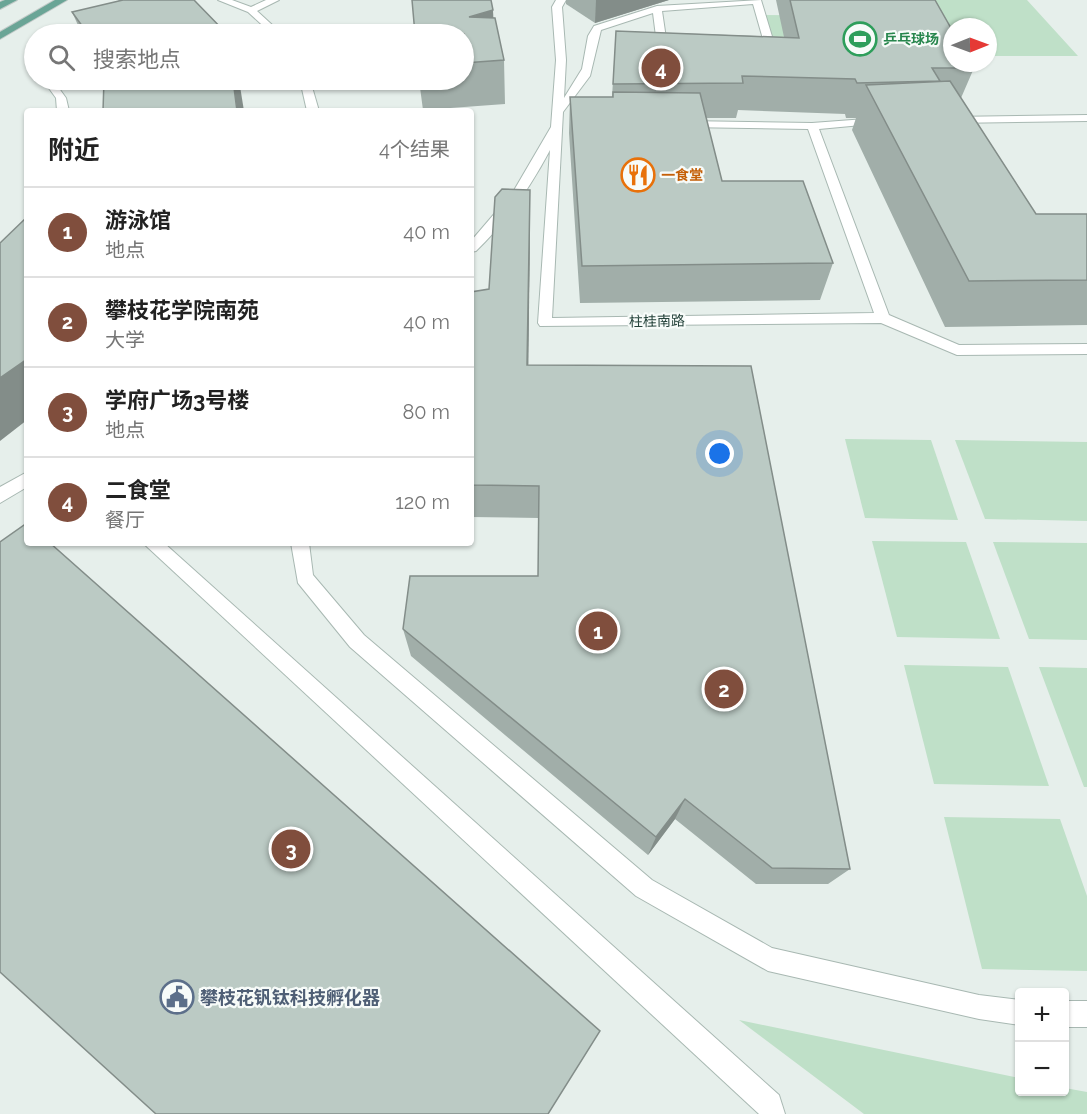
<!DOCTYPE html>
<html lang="zh">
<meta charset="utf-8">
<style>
body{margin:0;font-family:Raleway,"Noto Sans SC",sans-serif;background:#f2f2f2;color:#222}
.controls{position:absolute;right:18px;bottom:18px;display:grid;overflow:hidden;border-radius:6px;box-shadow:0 2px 4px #0004}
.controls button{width:54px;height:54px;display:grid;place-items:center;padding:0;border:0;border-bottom:2px solid #e0e0e0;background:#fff;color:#222;font:30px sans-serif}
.compass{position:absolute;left:943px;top:18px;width:54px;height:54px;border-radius:50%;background:#fff;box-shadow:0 2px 4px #0004;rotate:89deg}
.you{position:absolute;left:720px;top:454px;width:21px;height:21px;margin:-15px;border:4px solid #fff;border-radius:50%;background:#1a73e8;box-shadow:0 0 0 9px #1a73e833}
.badge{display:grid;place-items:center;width:39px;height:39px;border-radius:50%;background:#804e3d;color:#fff;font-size:20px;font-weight:700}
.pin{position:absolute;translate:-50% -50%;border:3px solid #fff;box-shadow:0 2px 6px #0006}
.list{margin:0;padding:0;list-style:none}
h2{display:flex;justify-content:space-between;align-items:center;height:78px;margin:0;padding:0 24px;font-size:26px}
h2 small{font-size:20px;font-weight:400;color:#767676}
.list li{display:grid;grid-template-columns:39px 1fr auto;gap:18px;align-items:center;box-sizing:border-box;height:90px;padding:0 24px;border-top:2px solid #e0e0e0}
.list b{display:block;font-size:22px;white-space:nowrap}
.list p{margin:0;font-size:20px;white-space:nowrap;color:#767676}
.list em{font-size:20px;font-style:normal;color:#767676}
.icon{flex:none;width:33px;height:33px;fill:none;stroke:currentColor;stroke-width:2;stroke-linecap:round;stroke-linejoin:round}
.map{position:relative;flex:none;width:1087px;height:1114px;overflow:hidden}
.search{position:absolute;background:#fff;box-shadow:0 2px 4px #0004;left:24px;top:24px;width:450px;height:66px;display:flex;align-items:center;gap:15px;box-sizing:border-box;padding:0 21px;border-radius:33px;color:#767676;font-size:22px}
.panel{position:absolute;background:#fff;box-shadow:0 2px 4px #0004;left:24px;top:108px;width:450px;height:438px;border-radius:6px}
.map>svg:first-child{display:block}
.green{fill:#bfe0c8}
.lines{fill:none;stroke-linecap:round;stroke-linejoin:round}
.service-casing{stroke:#a8b8b2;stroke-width:2}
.primary-casing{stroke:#c2cac8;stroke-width:2}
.service{fill:#fff;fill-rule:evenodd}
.primary{fill:#6aa596;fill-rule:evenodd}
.wall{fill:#a1aea9}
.shaded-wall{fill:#838d89}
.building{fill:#bbcac4;stroke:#838d89;stroke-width:1.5}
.labels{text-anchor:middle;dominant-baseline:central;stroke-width:4.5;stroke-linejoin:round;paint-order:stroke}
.far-leisure-label{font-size:14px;font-weight:bold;fill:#27864d;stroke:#f7fbf9;text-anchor:start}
.far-food-label{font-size:14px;font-weight:bold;fill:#c56008;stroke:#f7fbf9;text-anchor:start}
.far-street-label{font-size:14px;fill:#24423a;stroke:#f7fbf9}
.near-service-label{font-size:18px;font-weight:bold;fill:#4e5e75;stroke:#f7fbf9;text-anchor:start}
</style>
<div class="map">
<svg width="1087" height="1114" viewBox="0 0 1087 1114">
<rect width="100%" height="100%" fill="#e6efeb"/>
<g class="green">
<path d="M 915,0 L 1027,0 L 1078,56 L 988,56 L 988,27 L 952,27 L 952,55 L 772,52 L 761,15 L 924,16 Z"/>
<path d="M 845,439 L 931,440 L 958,520 L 865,518 Z"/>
<path d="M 955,440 L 1087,442 L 1087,521 L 985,519 Z"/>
<path d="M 872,541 L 966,542 L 1000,639 L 897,637 Z"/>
<path d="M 993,542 L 1087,543 L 1087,640 L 1029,639 Z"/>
<path d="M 904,665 L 1008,667 L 1049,786 L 934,784 Z"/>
<path d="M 1039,667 L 1087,668 L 1087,787 L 1084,787 Z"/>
<path d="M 944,817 L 1060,819 L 1087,896 L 1087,971 L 982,969 Z"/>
<path d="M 739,1020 L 1019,1078 L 1020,1092 L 1064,1092 L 1065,1088 L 1087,1092 L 1087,1114 L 864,1114 Z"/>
</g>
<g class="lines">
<g class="service-casing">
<g id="service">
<path d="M 218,0 L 232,0 L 251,7 L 266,0 L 279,0 L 257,11 L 282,34 L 272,34 L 248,12 Z"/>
<path d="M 556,0 L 566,0 L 562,7 L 566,60 L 564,98 L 582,69 L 588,36 L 594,26 L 657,6 L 761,0 L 777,53 L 772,56 L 767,53 L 753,4 L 662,11 L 668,52 L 663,55 L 658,52 L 653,13 L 601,30 L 590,76 L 563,112 L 552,318 L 874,313 L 808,129 L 685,127 L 679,124 L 685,121 L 812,123 L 879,118 L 885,121 L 883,123 L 819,129 L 889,315 L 959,345 L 1087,344 L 1087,354 L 957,355 L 881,323 L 540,326 L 538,323 L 550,150 C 530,188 507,221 476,251 L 471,252 L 471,241 L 513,192 L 551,127 L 556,60 L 552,7 Z"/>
<path d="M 43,80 L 53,80 L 66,98 L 69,111 L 57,111 L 56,98 Z"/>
<path d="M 300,80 L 310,80 L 319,111 L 307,111 Z"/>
<path d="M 1087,115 L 1087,121 L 951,123 L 945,120 L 951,117 Z"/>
<path d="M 27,472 L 27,487 L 0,503 L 0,487 Z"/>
<path d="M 143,543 L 164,543 L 779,1095 L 785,1114 L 759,1114 Z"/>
<path d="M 291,543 L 309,543 L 313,575 L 364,635 L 652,880 L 772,948 L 979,995 L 1020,1000 L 1020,1025 L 979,1019 L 768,971 L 636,896 L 350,647 L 298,583 Z"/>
<rect x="1064" y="1001" width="23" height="26"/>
</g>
</g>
<g class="primary-casing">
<g id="primary">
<path d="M 5,0 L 17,0 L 0,9 L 0,2 Z"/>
<path d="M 55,0 L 67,0 L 0,39 L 0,32 Z"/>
</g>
</g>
<use href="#service" class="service"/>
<use href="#primary" class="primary"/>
</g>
<g class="wall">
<path d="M 118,0 L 194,0 L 227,34 L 82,34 L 72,12 L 119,1 Z"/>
<path d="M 566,0 L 669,0 L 595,23 L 566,4 Z"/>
<path d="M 776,0 L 935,0 L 974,68 L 961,98 L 1036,214 L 1087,214 L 1087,325 L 945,327 L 852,130 L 856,118 L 846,118 L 845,114 L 738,110 L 736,118 L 706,118 L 722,181 L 833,263 L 820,300 L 580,303 L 569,133 L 570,97 L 612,97 L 616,31 L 784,37 Z"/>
<path d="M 494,18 L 504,60 L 505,104 L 423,110 L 419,80 L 464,80 L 464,34 Z"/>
<path d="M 530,190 L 530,225 L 528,365 L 850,869 L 828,884 L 756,884 L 675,819 L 648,855 L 411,656 L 403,629 L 538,576 L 539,518 L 471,517 L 471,292 L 489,289 Z"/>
</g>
<g class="shaded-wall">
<path d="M 596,0 L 669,0 L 595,23 Z"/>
<path d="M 493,10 L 495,53 L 469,17 Z"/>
<path d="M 233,80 L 239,80 L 244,111 L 237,111 Z"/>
<path d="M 530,190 L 530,225 L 528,399 L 527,365 Z"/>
<path d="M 27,359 L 27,420 L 0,441 L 0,378 Z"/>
<path d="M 685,799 L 675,819 L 648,855 L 656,837 Z"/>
</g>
<g class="building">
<path d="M 123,0 L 194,0 L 227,34 L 88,34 L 72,12 Z"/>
<path d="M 412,0 L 491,0 L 493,10 L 469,17 L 495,18 L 504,60 L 464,63 L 464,34 L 415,34 Z"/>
<path d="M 790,0 L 935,0 L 952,30 L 952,63 L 971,63 L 974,68 L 932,68 L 940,81 L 857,83 L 855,79 L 742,76 L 743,83 L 613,84 L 616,31 L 799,38 Z"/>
<path d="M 104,80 L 233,80 L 237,111 L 103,111 Z"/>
<path d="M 950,81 L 1036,214 L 1087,214 L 1087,280 L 969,281 L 866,85 Z"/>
<path d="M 613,92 L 700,93 L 722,181 L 803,181 L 833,263 L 582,266 L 570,97 L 613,97 Z"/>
<path d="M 502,189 L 530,190 L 527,365 L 751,366 L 850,869 L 772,868 L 685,799 L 656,837 L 403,629 L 410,576 L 538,576 L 539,486 L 471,485 L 471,292 L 489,289 L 495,197 Z"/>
<path d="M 27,217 L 27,359 L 0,378 L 0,243 Z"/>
<path d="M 27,523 L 27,543 L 50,543 L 600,1031 L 548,1114 L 156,1114 L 0,972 L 0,542 Z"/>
</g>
<defs>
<g id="stadium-ring" transform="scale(1.725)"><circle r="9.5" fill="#f7fbf9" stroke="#2e9e5b" stroke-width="1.5"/><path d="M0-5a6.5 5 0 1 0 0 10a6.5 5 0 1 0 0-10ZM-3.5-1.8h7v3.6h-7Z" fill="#2e9e5b"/></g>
<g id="restaurant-ring" transform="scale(1.725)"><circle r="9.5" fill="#f7fbf9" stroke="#e8710a" stroke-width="1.5"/><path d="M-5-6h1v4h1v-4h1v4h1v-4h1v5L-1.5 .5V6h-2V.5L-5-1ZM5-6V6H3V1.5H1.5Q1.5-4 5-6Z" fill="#e8710a"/></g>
<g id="civic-ring" transform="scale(1.725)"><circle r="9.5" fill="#f7fbf9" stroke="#5c6f8a" stroke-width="1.5"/><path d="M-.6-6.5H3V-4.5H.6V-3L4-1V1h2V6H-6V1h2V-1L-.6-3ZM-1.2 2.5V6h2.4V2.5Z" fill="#5c6f8a"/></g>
</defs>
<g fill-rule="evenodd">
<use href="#stadium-ring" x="860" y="39"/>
<use href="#restaurant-ring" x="638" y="175"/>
<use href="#civic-ring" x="177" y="997"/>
</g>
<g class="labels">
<g class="far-leisure-label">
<text x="883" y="39">乒乓球场</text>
</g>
<g class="far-food-label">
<text x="661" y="175">一食堂</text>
</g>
<g class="far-street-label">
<text transform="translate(657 321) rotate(-1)">柱桂南路</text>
</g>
<g class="near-service-label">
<text x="200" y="997">攀枝花钒钛科技孵化器</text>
</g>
</g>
</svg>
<div class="controls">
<button>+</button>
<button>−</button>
</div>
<svg class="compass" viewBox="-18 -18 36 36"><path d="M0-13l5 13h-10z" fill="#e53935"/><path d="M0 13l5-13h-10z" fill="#767676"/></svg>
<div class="you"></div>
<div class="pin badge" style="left:598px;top:631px">1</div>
<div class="pin badge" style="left:724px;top:689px">2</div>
<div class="pin badge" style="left:291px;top:849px">3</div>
<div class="pin badge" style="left:661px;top:68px">4</div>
<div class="search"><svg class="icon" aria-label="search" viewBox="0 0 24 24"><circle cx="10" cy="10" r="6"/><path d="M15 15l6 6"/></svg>搜索地点</div>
<section class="panel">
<h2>附近<small>4个结果</small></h2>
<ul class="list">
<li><span class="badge">1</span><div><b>游泳馆</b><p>地点</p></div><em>40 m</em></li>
<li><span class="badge">2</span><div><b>攀枝花学院南苑</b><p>大学</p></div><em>40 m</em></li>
<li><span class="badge">3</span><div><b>学府广场3号楼</b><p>地点</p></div><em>80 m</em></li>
<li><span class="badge">4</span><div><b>二食堂</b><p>餐厅</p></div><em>120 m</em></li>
</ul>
</section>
</div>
